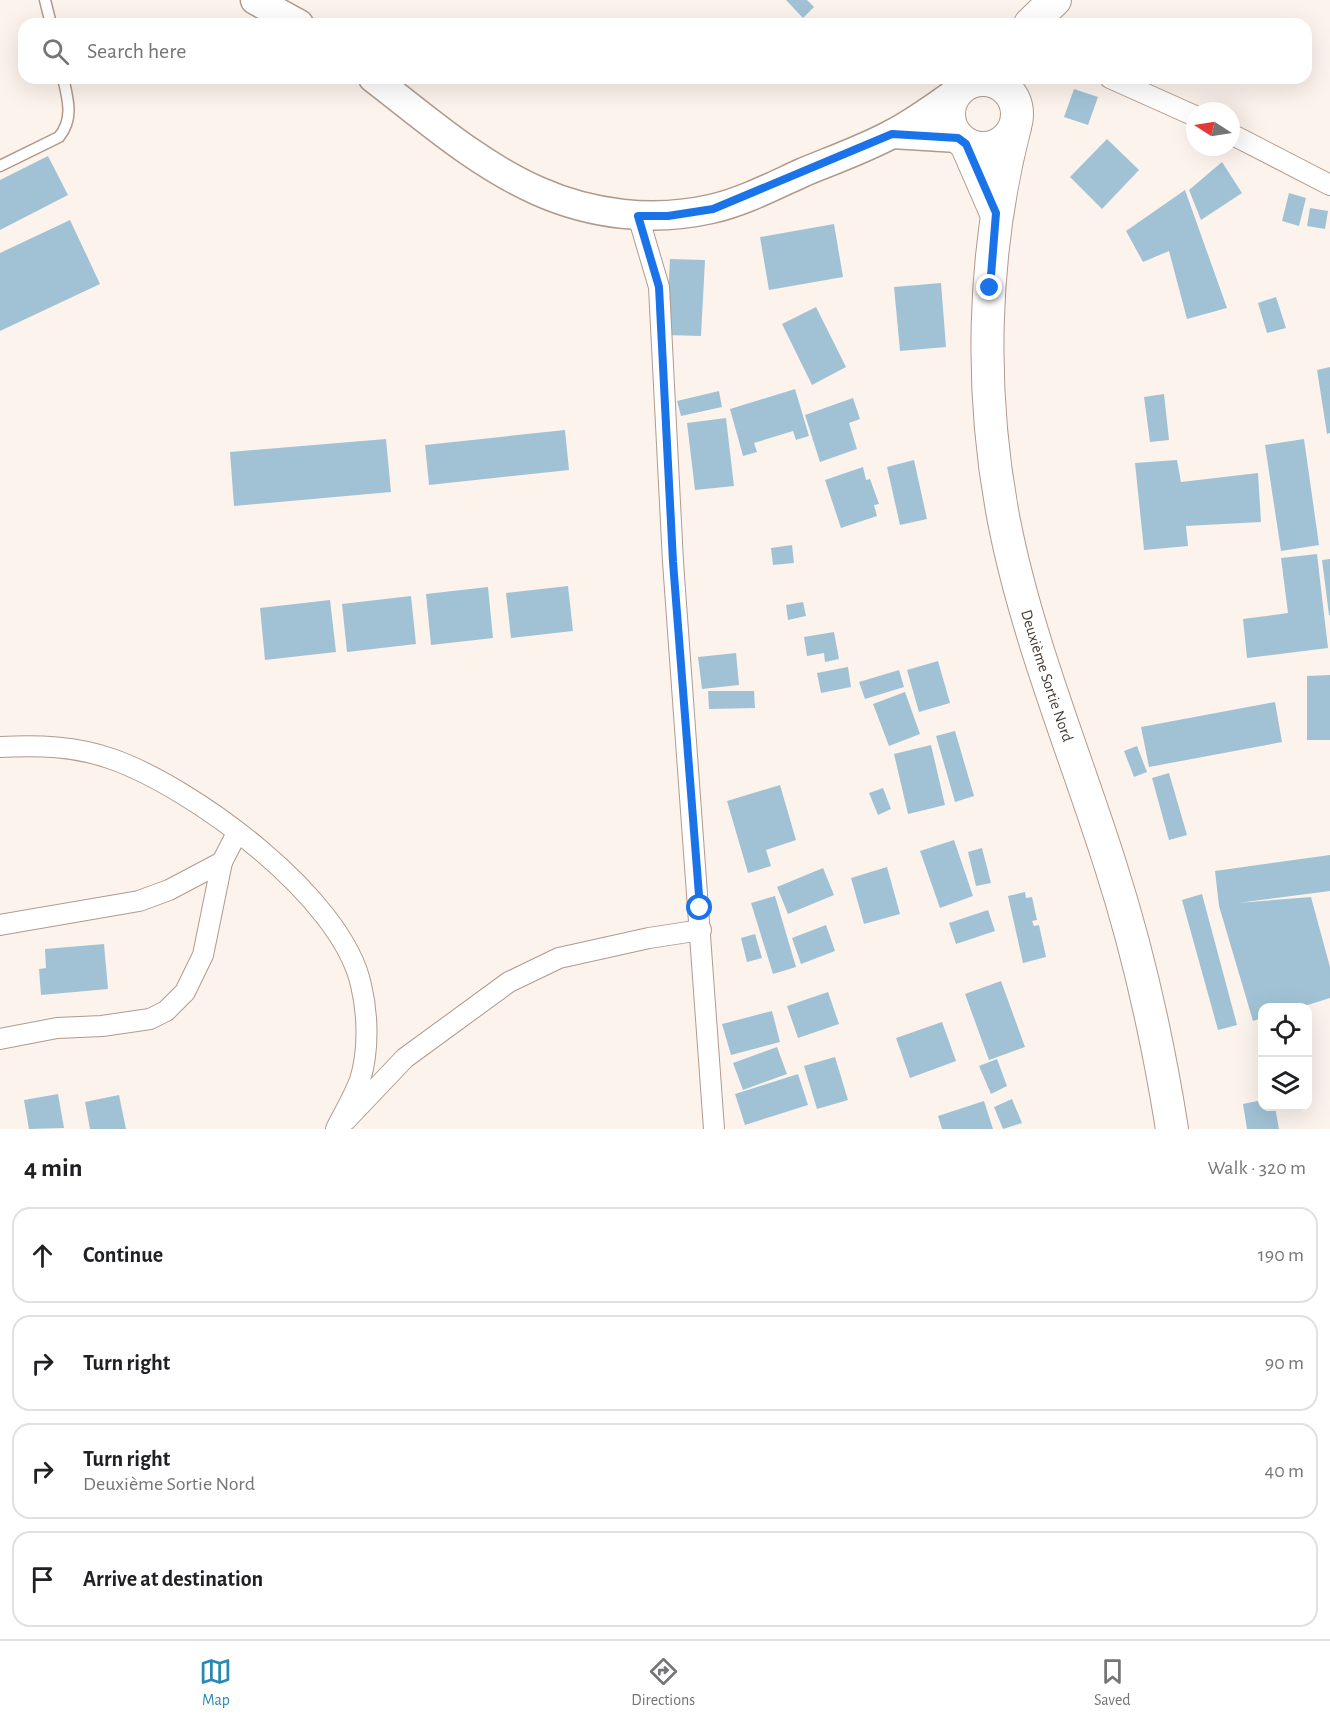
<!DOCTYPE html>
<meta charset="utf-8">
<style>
body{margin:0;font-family:"Alegreya Sans",sans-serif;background:#f6f6f6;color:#202124}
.controls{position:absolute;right:18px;bottom:18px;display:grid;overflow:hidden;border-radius:12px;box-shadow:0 6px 24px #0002}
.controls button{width:54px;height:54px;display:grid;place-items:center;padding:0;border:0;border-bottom:2px solid #e0e0e0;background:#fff;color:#202124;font:30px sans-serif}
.compass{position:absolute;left:1186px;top:102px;width:54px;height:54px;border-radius:50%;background:#fff;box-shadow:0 6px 24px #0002;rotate:282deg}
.stop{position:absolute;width:18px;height:18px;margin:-14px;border:4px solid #1a73e8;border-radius:50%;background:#fff}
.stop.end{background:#1a73e8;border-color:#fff;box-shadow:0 2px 6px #0008}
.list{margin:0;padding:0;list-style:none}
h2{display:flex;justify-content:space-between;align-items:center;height:78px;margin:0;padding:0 24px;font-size:26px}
h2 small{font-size:20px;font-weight:400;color:#757577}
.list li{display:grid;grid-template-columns:39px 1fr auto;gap:18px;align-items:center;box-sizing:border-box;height:96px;margin:0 12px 12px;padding:0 12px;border:2px solid #e0e0e0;border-radius:18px}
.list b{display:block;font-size:22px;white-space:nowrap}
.list p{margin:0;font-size:20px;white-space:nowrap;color:#757577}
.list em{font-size:20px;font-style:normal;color:#757577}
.icon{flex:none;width:33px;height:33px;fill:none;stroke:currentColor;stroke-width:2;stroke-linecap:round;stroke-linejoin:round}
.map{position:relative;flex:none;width:1330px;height:1129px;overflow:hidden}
.search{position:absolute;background:#fff;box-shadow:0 6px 24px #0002;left:18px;right:18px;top:18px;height:66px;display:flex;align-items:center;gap:15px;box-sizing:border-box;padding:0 21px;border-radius:18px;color:#757577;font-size:22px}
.sheet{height:510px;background:#fff}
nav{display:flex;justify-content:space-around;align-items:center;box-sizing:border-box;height:84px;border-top:2px solid #e0e0e0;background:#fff;font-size:16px;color:#757577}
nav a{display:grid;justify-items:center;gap:3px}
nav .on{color:#2989b4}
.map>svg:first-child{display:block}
.building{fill:#a1c2d5}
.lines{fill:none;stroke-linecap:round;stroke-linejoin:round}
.lane-casing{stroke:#b09a8c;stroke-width:13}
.street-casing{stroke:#b09a8c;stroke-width:22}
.secondary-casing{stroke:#b09a8c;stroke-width:31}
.primary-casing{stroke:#b09a8c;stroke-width:34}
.lane{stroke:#fff;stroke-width:10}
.street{stroke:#fff;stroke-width:20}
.secondary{stroke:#fff;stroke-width:28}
.primary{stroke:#fff;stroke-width:32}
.route{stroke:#1a73e8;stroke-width:8}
.labels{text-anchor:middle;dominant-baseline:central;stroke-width:6;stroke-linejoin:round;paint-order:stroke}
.street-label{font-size:16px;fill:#433a34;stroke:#fdf3ed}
</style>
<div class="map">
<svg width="1330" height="1129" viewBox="0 0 1330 1129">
<rect width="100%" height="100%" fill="#fdf3ed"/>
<g class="building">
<path d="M 786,0 L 807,0 L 814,7 L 803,18 Z"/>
<path d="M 1074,89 L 1098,97 L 1088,125 L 1064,117 Z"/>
<path d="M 1107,139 L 1139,170 L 1102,209 L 1070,177 Z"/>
<path d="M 48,156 L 68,195 L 0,230 L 0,180 Z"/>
<path d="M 1222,162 L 1242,193 L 1201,220 L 1189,190 Z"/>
<path d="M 1185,190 L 1227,308 L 1187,319 L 1169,251 L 1143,262 L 1126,231 Z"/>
<path d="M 1289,193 L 1306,198 L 1299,226 L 1282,221 Z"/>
<path d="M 1310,208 L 1328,211 L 1325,229 L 1307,226 Z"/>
<path d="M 70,220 L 100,284 L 0,331 L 0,253 Z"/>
<path d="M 834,224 L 843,277 L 769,290 L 760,237 Z"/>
<path d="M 670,259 L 705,260 L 701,336 L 666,335 Z"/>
<path d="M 941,283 L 946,347 L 900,351 L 894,287 Z"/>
<path d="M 1276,297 L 1286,328 L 1267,333 L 1258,303 Z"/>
<path d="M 816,307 L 846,367 L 812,385 L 782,324 Z"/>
<path d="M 1330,367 L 1330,433 L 1327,434 L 1317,370 Z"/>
<path d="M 795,389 L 809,436 L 796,440 L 793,431 L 754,443 L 757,452 L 743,456 L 730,409 Z"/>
<path d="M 719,391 L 722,407 L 681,416 L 677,401 Z"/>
<path d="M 1164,394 L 1169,440 L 1150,442 L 1144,397 Z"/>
<path d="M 853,398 L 860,419 L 849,423 L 857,449 L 820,462 L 805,415 Z"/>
<path d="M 726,418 L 734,486 L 695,490 L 687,423 Z"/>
<path d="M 565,430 L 569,470 L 429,485 L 425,445 Z"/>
<path d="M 386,439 L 391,492 L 234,506 L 230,452 Z"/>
<path d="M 1304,439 L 1319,545 L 1281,551 L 1265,445 Z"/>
<path d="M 914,460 L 927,519 L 900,525 L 887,467 Z"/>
<path d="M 1177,460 L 1181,482 L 1258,473 L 1261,522 L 1186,526 L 1188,546 L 1144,550 L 1135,463 Z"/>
<path d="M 863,467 L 866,480 L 870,479 L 879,504 L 874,505 L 877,516 L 841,528 L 825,480 Z"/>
<path d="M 792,545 L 794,563 L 773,565 L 771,548 Z"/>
<path d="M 1317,554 L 1328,648 L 1247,658 L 1243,619 L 1288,613 L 1281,558 Z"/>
<path d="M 1330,559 L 1330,615 L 1329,615 L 1322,560 Z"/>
<path d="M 568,586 L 573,631 L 511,638 L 506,593 Z"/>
<path d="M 488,587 L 493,638 L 431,645 L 426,594 Z"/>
<path d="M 411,596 L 416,644 L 347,652 L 342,604 Z"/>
<path d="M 330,600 L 336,652 L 265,660 L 260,608 Z"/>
<path d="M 803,602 L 806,616 L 788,620 L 786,605 Z"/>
<path d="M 834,632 L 839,659 L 825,662 L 824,653 L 807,656 L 804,637 Z"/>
<path d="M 736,653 L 739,685 L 702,689 L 698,657 Z"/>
<path d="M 938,661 L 950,703 L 919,712 L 907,670 Z"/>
<path d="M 848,667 L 851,687 L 821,693 L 817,673 Z"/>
<path d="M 899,670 L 904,687 L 865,699 L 859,682 Z"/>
<path d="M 1330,675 L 1330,740 L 1307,740 L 1307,676 Z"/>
<path d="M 708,691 L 754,691 L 755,708 L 709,709 Z"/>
<path d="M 905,692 L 920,734 L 889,746 L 873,704 Z"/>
<path d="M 1275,702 L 1282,742 L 1149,767 L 1141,727 Z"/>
<path d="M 955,731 L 974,796 L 955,802 L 936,736 Z"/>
<path d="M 931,745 L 945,805 L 908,814 L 894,754 Z"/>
<path d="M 1137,746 L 1147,772 L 1134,777 L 1124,751 Z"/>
<path d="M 1169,773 L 1187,835 L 1169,840 L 1152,778 Z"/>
<path d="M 780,785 L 796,840 L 766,850 L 771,866 L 748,873 L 727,801 Z"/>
<path d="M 883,788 L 891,809 L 878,815 L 869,793 Z"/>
<path d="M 954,840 L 973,896 L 940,908 L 920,851 Z"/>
<path d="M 982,848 L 991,883 L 976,886 L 968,852 Z"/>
<path d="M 1330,855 L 1330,891 L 1238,903 L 1311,897 L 1330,967 L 1330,998 L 1298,1008 L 1262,1008 L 1262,1018 L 1253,1021 L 1219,906 L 1215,871 Z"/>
<path d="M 887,867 L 900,914 L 864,924 L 851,878 Z"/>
<path d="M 823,868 L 834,895 L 788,914 L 777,887 Z"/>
<path d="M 1025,892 L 1026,898 L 1032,897 L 1037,920 L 1032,921 L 1034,926 L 1039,925 L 1046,957 L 1023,963 L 1008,896 Z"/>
<path d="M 1202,894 L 1237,1025 L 1218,1030 L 1182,900 Z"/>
<path d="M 775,896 L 796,967 L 773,974 L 751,903 Z"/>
<path d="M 988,910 L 995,931 L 956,944 L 949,923 Z"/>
<path d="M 826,925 L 835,951 L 801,964 L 792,938 Z"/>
<path d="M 755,934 L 762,958 L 747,962 L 741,938 Z"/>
<path d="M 104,944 L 108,989 L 41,995 L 39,969 L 46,968 L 45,949 Z"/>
<path d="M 1001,981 L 1025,1047 L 989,1060 L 965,994 Z"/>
<path d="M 828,992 L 839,1024 L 798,1038 L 787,1006 Z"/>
<path d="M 772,1011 L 780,1042 L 731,1055 L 722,1024 Z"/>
<path d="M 942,1022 L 956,1061 L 910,1078 L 896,1038 Z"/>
<path d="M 777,1047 L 787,1074 L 743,1090 L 733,1063 Z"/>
<path d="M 835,1057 L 848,1100 L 817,1109 L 804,1066 Z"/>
<path d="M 997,1059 L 1007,1086 L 991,1094 L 979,1066 Z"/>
<path d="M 798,1074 L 808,1105 L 745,1125 L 735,1094 Z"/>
<path d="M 58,1094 L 64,1128 L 29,1129 L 24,1100 Z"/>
<path d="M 119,1095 L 126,1129 L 90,1129 L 85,1102 Z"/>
<path d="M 1012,1099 L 1022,1123 L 1003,1129 L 994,1107 Z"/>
<path d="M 1262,1100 L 1263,1107 L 1275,1107 L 1279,1129 L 1247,1129 L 1243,1104 Z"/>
<path d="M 984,1101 L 993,1129 L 942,1129 L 938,1116 Z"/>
</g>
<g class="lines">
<g class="lane-casing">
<g id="lane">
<path d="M 45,0 L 51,24"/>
<path d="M 0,166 L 59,137 C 74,119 68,99 63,78"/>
</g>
</g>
<g class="street-casing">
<g id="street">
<path d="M 1110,78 L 1195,116"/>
<path d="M 1231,134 L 1330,185"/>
<path d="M 638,216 L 659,287 L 673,562 L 714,1129"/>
<path d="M 0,747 C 38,745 76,746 112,759 C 194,788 342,897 361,985 C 368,1014 369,1051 360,1080 C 354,1096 344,1113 336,1129"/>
<path d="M 0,925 L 139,901 L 169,890 L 222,862"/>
<path d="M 0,1039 L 57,1028 L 102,1026 L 150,1019 L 166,1011 L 185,992 L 203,955 L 222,862 L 237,833"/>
<path d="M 346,1120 L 405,1058 L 509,982 L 559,958 L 649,938 L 701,930"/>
</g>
</g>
<g class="secondary-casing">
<g id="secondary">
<path d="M 255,0 L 299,24"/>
<path d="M 373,78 C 425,118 477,164 538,191 C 592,215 653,222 711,209 C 743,202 775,185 804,172 C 833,160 864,149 892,134 C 915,122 936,106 957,92"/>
<path d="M 892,134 L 958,138"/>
</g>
</g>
<g class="primary-casing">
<g id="primary">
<path d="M 1030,24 L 1055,0"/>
<circle cx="983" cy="114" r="34"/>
<path id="s1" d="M 1015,127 C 982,254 979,392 1004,521 C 1027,639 1075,753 1111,867 C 1138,951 1158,1041 1172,1129"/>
<path d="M 966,144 L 996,213"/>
</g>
</g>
<use href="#lane" class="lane"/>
<use href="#street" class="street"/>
<use href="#secondary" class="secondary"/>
<use href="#primary" class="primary"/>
</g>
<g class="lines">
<path class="route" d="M 700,908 L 673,562 L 659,287 L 638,216 L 668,216 L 713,209 L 892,134 L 958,138 L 966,144 L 996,213 L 990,288"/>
</g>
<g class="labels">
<g class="street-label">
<text stroke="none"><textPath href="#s1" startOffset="558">Deuxième Sortie Nord</textPath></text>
</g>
</g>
</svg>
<div class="controls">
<button><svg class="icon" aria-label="locate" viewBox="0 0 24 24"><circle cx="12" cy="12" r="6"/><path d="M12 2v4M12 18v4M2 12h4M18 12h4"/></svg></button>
<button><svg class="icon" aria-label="layers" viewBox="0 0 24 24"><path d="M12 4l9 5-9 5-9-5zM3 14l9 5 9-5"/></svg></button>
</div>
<svg class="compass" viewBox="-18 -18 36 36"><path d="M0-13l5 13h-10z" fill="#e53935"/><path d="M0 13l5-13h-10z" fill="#757577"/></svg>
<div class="stop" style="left:700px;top:908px"></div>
<div class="stop end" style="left:990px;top:288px"></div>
<div class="search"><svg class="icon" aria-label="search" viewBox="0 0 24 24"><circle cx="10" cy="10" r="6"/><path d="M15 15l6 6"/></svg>Search here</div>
</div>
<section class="sheet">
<h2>4 min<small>Walk · 320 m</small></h2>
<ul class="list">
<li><svg class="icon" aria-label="ahead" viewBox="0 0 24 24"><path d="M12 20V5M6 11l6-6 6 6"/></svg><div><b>Continue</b></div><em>190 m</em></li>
<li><svg class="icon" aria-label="right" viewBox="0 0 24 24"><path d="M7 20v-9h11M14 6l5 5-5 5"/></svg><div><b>Turn right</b></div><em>90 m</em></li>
<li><svg class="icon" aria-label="right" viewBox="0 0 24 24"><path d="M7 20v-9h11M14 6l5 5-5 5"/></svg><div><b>Turn right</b><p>Deuxième Sortie Nord</p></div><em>40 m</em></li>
<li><svg class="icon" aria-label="arrive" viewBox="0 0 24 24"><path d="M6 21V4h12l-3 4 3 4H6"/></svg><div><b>Arrive at destination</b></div></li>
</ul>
</section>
<nav>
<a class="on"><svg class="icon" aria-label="map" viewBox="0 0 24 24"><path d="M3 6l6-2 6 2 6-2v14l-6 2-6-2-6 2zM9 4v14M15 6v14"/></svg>Map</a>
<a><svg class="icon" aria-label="directions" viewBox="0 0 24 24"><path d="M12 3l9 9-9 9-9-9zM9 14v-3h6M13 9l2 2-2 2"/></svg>Directions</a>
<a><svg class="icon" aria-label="saved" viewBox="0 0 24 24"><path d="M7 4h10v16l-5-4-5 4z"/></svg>Saved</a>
</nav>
